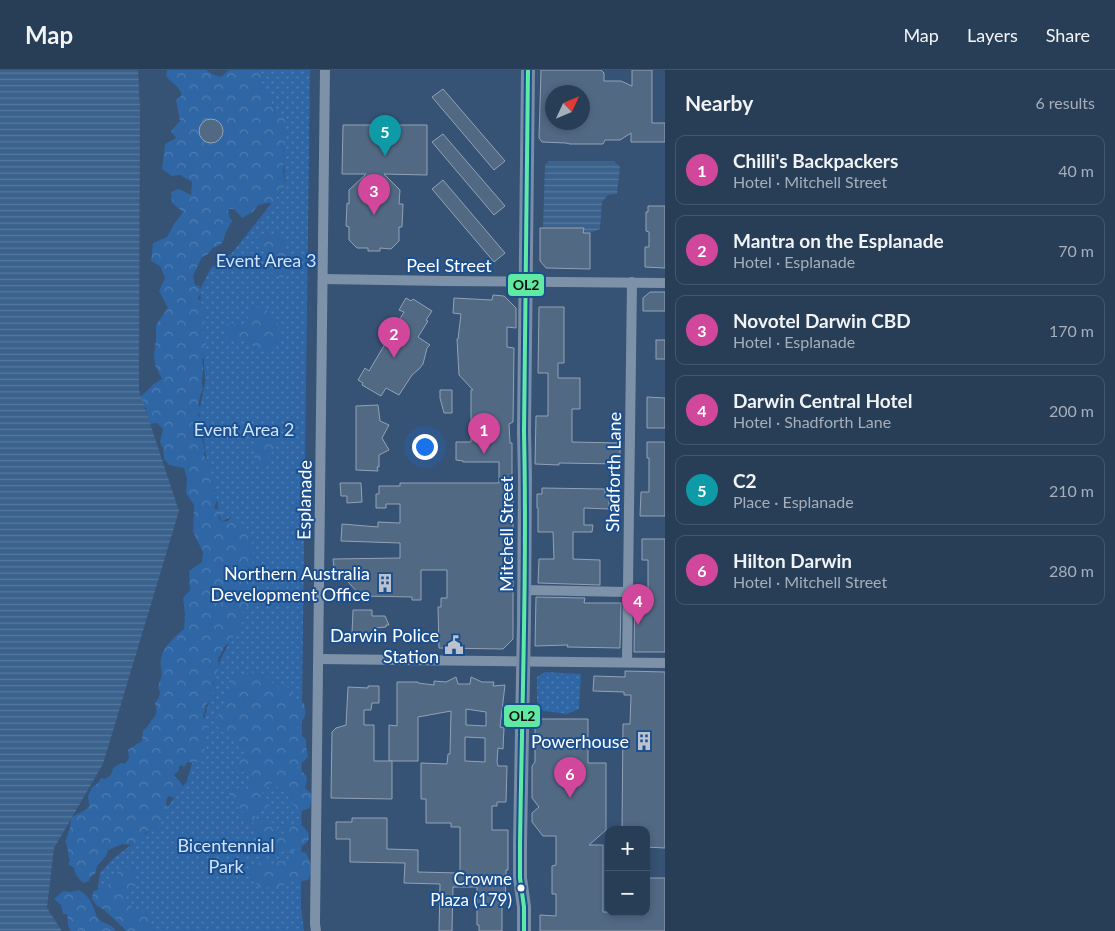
<!DOCTYPE html>
<meta charset="utf-8">
<style>
body{margin:0;font-family:Lato,sans-serif;background:#344961;color:#f1f3f6}
.controls{position:absolute;right:15px;bottom:15px;display:grid;overflow:hidden;border-radius:10px;box-shadow:0 2px 8px #0003}
.controls button{width:45px;height:45px;display:grid;place-items:center;padding:0;border:0;border-bottom:1px solid #44576d;background:#283e57;color:#f1f3f6;font:25px sans-serif}
.compass{position:absolute;left:545px;top:15px;width:45px;height:45px;border-radius:50%;background:#283e57;box-shadow:0 2px 8px #0003;rotate:46deg}
.you{position:absolute;left:424px;top:376px;width:18px;height:18px;margin:-12px;border:4px solid #fff;border-radius:50%;background:#1a73e8;box-shadow:0 0 0 8px #1a73e833}
.badge{display:grid;place-items:center;width:32px;height:32px;border-radius:50%;background:#b9c2ce;color:#fff;font-size:16px;font-weight:700}
.pin{position:absolute;translate:-50% -41px;filter:drop-shadow(0 1px 2px #0008)}
.pin::after{content:'';position:absolute;top:26px;width:18px;height:15px;background:inherit;clip-path:polygon(0 0,100% 0,50% 100%)}
.list{margin:0;padding:0;list-style:none}
h2{display:flex;justify-content:space-between;align-items:center;height:65px;margin:0;padding:0 20px;font-size:21px}
h2 small{font-size:16px;font-weight:400;color:#a5aeba}
.list li{display:grid;grid-template-columns:32px 1fr auto;gap:15px;align-items:center;box-sizing:border-box;height:70px;margin:0 10px 10px;padding:0 10px;border:1px solid #44576d;border-radius:10px}
.list b{display:block;font-size:19px;white-space:nowrap}
.list p{margin:0;font-size:16px;white-space:nowrap;color:#a5aeba}
.list em{font-size:16px;font-style:normal;color:#a5aeba}
.map{position:relative;flex:none;width:665px;height:861px;overflow:hidden}
header{display:flex;align-items:center;gap:30px;box-sizing:border-box;height:70px;padding:0 25px;background:#283e57;border-bottom:1px solid #44576d}
header strong{font-size:24px}
nav{display:flex;gap:28px;margin-inline-start:auto;font-size:18px}
main{display:flex}
aside{flex:1;background:#283e57}
.map>svg:first-child{display:block}
.grass{fill:url(#grass-dots)}
.forest{fill:url(#forest-crowns)}
.water{fill:url(#water-rules)}
.building{fill:#526984;stroke:#92a2b6;fill-rule:evenodd}
.lines{fill:none;stroke-linecap:round;stroke-linejoin:round}
.street{stroke:#7d92a8;stroke-width:10}
.secondary{stroke:#798da4;stroke-width:14}
.bus-1-casing{stroke:#1b4f8f;stroke-width:8}
.bus-1{stroke:#60e9a3;stroke-width:4}
.bus-dot{fill:#fff;stroke:#1b4f8f;stroke-width:2}
.labels{text-anchor:middle;dominant-baseline:central;stroke-width:4;stroke-linejoin:round;paint-order:stroke}
.bus-label{font-size:17px;fill:#fff;stroke:#1b4f8f;text-anchor:end}
.park-label{font-size:18px;fill:#cfe3fa;stroke:#1b4f8f}
.street-label{font-size:18px;fill:#fff;stroke:#1b4f8f}
.poi-label{font-size:18px;fill:#fff;stroke:#1b4f8f;text-anchor:end}
.line-badge{stroke:#1b4f8f;stroke-width:2}
.pale-badge-label{font-size:14px;text-anchor:middle;font-weight:bold;fill:#111}
</style>
<header>
<strong>Map</strong>
<nav><a>Map</a><a>Layers</a><a>Share</a></nav>
</header>
<main>
<div class="map">
<svg width="665" height="861" viewBox="0 0 665 861">
<defs>
<pattern id="grass-dots" width="8" height="8" patternUnits="userSpaceOnUse" patternTransform="scale(1.25)"><rect width="8" height="8" fill="#2f66a5"/><path d="M2 2h.1M6 6h.1" fill="none" stroke="#4e7db2" stroke-width="1.8" stroke-linecap="round"/></pattern>
<pattern id="forest-crowns" width="20" height="18" patternUnits="userSpaceOnUse" patternTransform="scale(1.25)"><rect width="20" height="18" fill="#2f66a5"/><path d="M2 6a3 3 0 1 1 6 0M12 15a3 3 0 1 1 6 0" fill="none" stroke="#4e7db2"/></pattern>
<pattern id="water-rules" width="6" height="5" patternUnits="userSpaceOnUse" patternTransform="scale(1.25)"><rect width="6" height="5" fill="#3b618d"/><path d="M0 2.5h6" fill="none" stroke="#58799e"/></pattern>
</defs>
<rect width="100%" height="100%" fill="#365274"/>
<g class="grass">
<path d="M 259,0 L 310,0 L 302,636 L 301,838 L 304,861 L 127,861 L 105,841 L 98,817 L 100,803 L 114,788 L 148,762 L 187,711 L 221,588 L 233,566 L 251,515 L 248,467 L 231,447 L 221,452 L 217,430 L 208,397 L 199,342 L 205,313 L 200,219 L 211,198 L 232,183 L 285,116 L 282,49 L 260,18 Z"/>
<path d="M 545,602 L 581,604 L 579,639 L 567,644 L 537,640 L 537,607 Z"/>
</g>
<g class="forest">
<path d="M 167,0 L 206,0 L 214,5 L 221,7 L 229,0 L 260,0 L 262,15 L 260,18 L 266,24 L 271,30 L 273,37 L 283,44 L 285,50 L 284,66 L 285,75 L 283,79 L 284,91 L 283,100 L 285,116 L 276,127 L 275,134 L 267,133 L 258,135 L 253,142 L 242,148 L 234,139 L 228,139 L 229,146 L 232,151 L 225,164 L 223,172 L 220,175 L 213,178 L 208,184 L 202,187 L 193,206 L 195,215 L 199,216 L 201,222 L 198,228 C 205,235 204,242 205,252 L 202,255 L 202,262 L 204,263 C 207,273 207,282 202,290 C 205,300 200,310 203,319 L 200,326 L 198,335 L 201,338 L 198,345 L 205,355 L 201,365 L 205,380 L 204,385 L 211,399 L 212,408 L 215,412 L 216,419 L 214,420 L 217,430 L 214,438 L 220,440 L 222,444 L 218,447 L 221,452 L 228,451 L 231,447 L 236,448 L 240,454 L 243,460 L 247,461 C 252,466 254,469 251,476 C 253,480 254,487 253,492 C 252,497 248,496 248,502 C 249,509 254,512 254,522 L 250,525 L 250,534 L 248,537 L 245,538 L 242,540 L 246,548 L 243,552 L 237,555 L 239,558 L 238,561 L 235,562 C 234,564 233,567 232,570 C 229,577 230,571 225,576 C 222,580 222,584 218,588 C 220,599 218,604 213,614 L 216,618 L 211,626 L 211,629 L 206,635 L 205,641 L 203,646 L 209,660 L 209,664 L 203,670 C 207,680 203,687 195,693 L 188,692 L 184,697 L 182,695 L 179,696 L 179,700 L 174,705 L 182,714 L 183,717 L 178,723 L 176,727 L 174,728 L 169,726 C 162,732 171,740 165,746 L 164,749 L 161,752 L 158,759 L 148,761 L 145,763 L 144,771 C 137,774 131,776 123,774 L 108,780 L 106,786 L 97,796 L 95,804 L 90,807 L 89,811 L 84,813 C 79,810 74,804 74,798 L 68,794 L 70,790 C 67,785 69,778 65,772 L 68,764 L 68,762 L 70,758 L 71,748 C 77,743 85,742 89,736 L 88,726 L 92,717 L 98,713 L 101,708 L 105,709 L 111,705 L 113,698 L 121,693 L 125,694 L 129,688 L 128,680 L 142,671 L 143,660 C 147,658 148,655 151,651 C 158,643 157,643 155,633 C 160,626 161,624 158,616 C 165,601 159,601 161,588 C 163,576 176,566 184,559 L 185,545 L 183,528 L 190,520 L 189,501 L 202,492 L 203,482 L 193,462 L 194,435 L 186,423 L 187,409 L 184,398 L 169,395 L 164,389 L 163,378 L 160,372 L 163,359 L 157,353 L 150,354 L 147,344 L 146,338 L 142,334 L 141,326 L 154,314 L 162,309 L 155,295 L 154,284 L 156,269 L 156,255 L 168,238 L 159,221 L 165,208 L 160,196 L 151,191 L 153,173 L 167,167 L 174,154 L 183,142 L 172,133 L 171,122 L 179,119 L 191,125 L 192,112 L 180,105 L 172,106 L 162,99 L 165,74 L 176,68 L 171,61 L 180,51 L 176,30 L 182,25 C 178,14 172,14 166,6 Z"/>
<path d="M 261,164 L 277,165 L 280,164 C 289,171 286,184 286,195 L 287,198 L 284,207 L 278,207 L 272,203 L 270,196 L 263,188 L 265,183 L 256,175 L 255,170 Z"/>
<path d="M 255,237 C 269,238 279,248 279,262 C 279,266 278,270 277,274 L 266,282 L 259,281 L 243,269 L 230,271 L 226,267 L 223,260 L 226,255 L 231,252 C 236,254 239,257 244,258 L 246,255 L 247,249 Z"/>
<path d="M 267,364 L 273,365 C 279,379 270,383 264,395 L 254,390 C 252,378 258,370 267,364 Z"/>
<path d="M 252,602 C 257,607 259,608 265,606 L 271,608 L 274,617 L 287,617 L 294,623 L 294,631 L 304,633 C 306,645 307,647 298,655 L 297,662 L 306,669 L 306,677 L 308,687 L 297,698 C 307,705 309,706 305,718 L 312,724 L 310,738 L 299,742 L 290,730 L 286,723 C 279,721 277,714 270,713 C 267,720 263,721 260,727 C 266,731 270,733 271,740 L 267,741 L 259,740 L 256,744 L 253,753 L 244,754 L 241,743 L 243,742 L 244,738 L 238,738 C 237,733 231,727 228,722 L 234,718 L 245,720 L 248,719 L 251,709 L 247,701 L 242,702 L 237,700 C 236,692 239,686 245,683 L 246,678 C 237,671 213,661 217,648 C 218,644 222,642 223,638 C 226,630 226,622 230,615 L 229,610 L 238,604 L 241,605 Z"/>
<path d="M 265,751 C 271,751 273,752 277,757 L 276,764 L 280,767 L 283,764 L 288,754 L 293,754 L 298,752 C 304,757 314,765 306,773 C 302,777 296,778 291,783 C 282,779 272,783 262,782 L 258,775 L 254,771 C 252,761 254,754 265,751 Z"/>
<path d="M 302,782 L 306,783 C 311,792 313,801 308,810 L 297,812 L 293,811 L 279,818 L 274,816 L 261,819 L 249,804 L 260,792 L 265,790 L 272,794 L 277,791 L 287,791 Z"/>
<path d="M 125,797 L 133,799 L 136,810 L 136,816 L 129,819 L 125,827 L 130,833 L 133,840 C 148,841 152,847 152,861 L 127,861 L 111,843 L 97,836 L 92,829 L 93,821 L 104,818 L 113,811 L 120,798 Z"/>
<path d="M 79,820 C 87,825 91,830 94,839 C 95,840 96,846 97,847 C 102,855 112,853 116,861 L 71,861 C 66,856 69,850 67,844 L 63,844 L 61,835 L 54,829 L 63,821 L 71,822 Z"/>
</g>
<g class="water">
<path d="M 0,0 L 138,0 L 140,37 L 139,320 L 179,441 L 103,694 L 54,778 L 47,838 L 62,861 L 0,861 Z"/>
<path d="M 549,91 L 614,91 L 620,97 L 617,124 L 608,125 L 602,132 L 600,159 L 590,163 L 583,163 L 583,158 L 543,158 L 545,95 Z"/>
</g>
<g class="building">
<path d="M 541,0 L 601,0 L 604,3 L 604,11 L 621,11 L 632,16 L 632,0 L 652,0 L 652,53 L 665,53 L 665,72 L 631,72 L 631,63 L 620,70 L 605,70 L 603,74 L 570,74 L 566,73 L 542,72 L 539,68 ZM 552,22 L 582,22 L 582,52 L 552,52 Z"/>
<path d="M 443,19 L 505,91 L 494,100 L 432,27 Z"/>
<circle cx="211" cy="61" r="12"/>
<path d="M 343,55 L 427,55 L 427,105 L 384,104 L 400,120 L 399,134 L 403,134 L 402,157 L 399,157 L 399,171 L 391,179 L 380,178 L 380,181 L 368,181 L 368,178 L 357,178 L 349,170 L 349,157 L 346,156 L 347,133 L 349,134 L 349,120 L 366,104 L 342,104 Z"/>
<path d="M 443,64 L 505,136 L 494,145 L 432,72 Z"/>
<path d="M 443,110 L 505,183 L 494,192 L 432,119 Z"/>
<path d="M 648,136 L 665,136 L 665,198 L 645,197 L 645,177 L 649,177 L 649,162 L 646,161 L 646,142 L 648,142 Z"/>
<path d="M 540,158 L 584,158 L 583,163 L 590,163 L 590,199 L 546,198 L 540,191 Z"/>
<path d="M 650,222 L 665,222 L 665,241 L 643,241 L 643,228 Z"/>
<path d="M 493,225 L 504,226 L 516,238 L 516,258 L 507,257 L 507,277 L 514,278 L 513,352 L 509,354 L 510,373 L 512,373 L 512,413 L 513,413 L 513,569 L 503,579 L 439,578 L 438,537 L 441,537 L 441,528 L 447,528 L 447,500 L 421,500 L 421,530 L 412,530 L 412,527 L 361,526 L 334,497 L 333,489 L 400,488 L 400,473 L 341,471 L 342,454 L 378,457 L 378,452 L 400,453 L 400,434 L 386,434 L 386,438 L 376,438 L 376,424 L 379,424 L 379,416 L 400,416 L 400,413 L 499,413 L 499,392 L 463,392 L 463,391 L 456,390 L 456,372 L 471,372 L 471,320 L 473,320 L 459,305 L 457,269 L 458,269 L 461,244 L 453,243 L 454,228 L 492,230 Z"/>
<path d="M 406,228 L 411,231 L 413,229 L 432,241 L 426,250 L 428,251 L 418,267 L 430,275 L 427,278 L 423,294 L 419,299 L 412,305 L 399,325 L 386,318 L 381,326 L 362,315 L 363,313 L 358,310 L 365,298 L 369,301 L 404,242 L 399,240 Z"/>
<path d="M 539,237 L 564,237 L 564,293 L 558,293 L 558,308 L 580,308 L 580,339 L 572,339 L 572,372 L 620,373 L 620,394 L 559,393 L 559,395 L 535,394 L 536,346 L 548,346 L 548,303 L 538,303 Z"/>
<rect x="656" y="270" width="9" height="19"/>
<path d="M 440,320 L 452,320 L 452,343 L 444,343 L 440,328 Z"/>
<path d="M 647,327 L 665,328 L 665,358 L 647,358 Z"/>
<path d="M 378,335 L 380,351 L 389,355 L 382,368 L 389,380 L 379,385 L 379,397 L 377,397 L 378,401 L 356,400 L 356,336 Z"/>
<path d="M 647,372 L 665,372 L 665,446 L 640,446 L 641,422 L 649,422 L 649,388 L 647,388 Z"/>
<path d="M 340,413 L 361,413 L 362,432 L 347,433 L 347,426 L 341,426 Z"/>
<path d="M 542,418 L 605,419 L 605,425 L 609,425 L 609,439 L 584,438 L 584,455 L 593,455 L 592,462 L 573,462 L 573,489 L 600,490 L 600,515 L 538,513 L 539,489 L 554,489 L 553,462 L 538,462 L 538,438 L 537,438 L 537,424 L 542,424 Z"/>
<path d="M 642,469 L 665,469 L 665,582 L 634,582 L 635,522 L 648,522 L 648,490 L 642,490 Z"/>
<path d="M 536,527 L 585,528 L 584,533 L 621,533 L 620,578 L 567,577 L 568,575 L 535,576 Z"/>
<path d="M 353,540 L 372,540 L 372,546 L 385,546 L 389,555 L 386,555 L 386,557 L 375,558 L 375,564 L 352,564 Z"/>
<path d="M 625,601 L 665,602 L 665,778 L 646,777 L 646,760 L 622,760 L 623,654 L 630,654 L 631,625 L 624,625 L 624,622 L 593,621 L 594,606 L 625,607 Z"/>
<path d="M 456,607 L 458,614 L 470,614 L 471,607 L 482,612 L 494,612 L 493,616 L 505,615 L 500,657 L 504,658 L 503,679 L 498,678 L 497,692 L 498,696 L 507,696 L 506,732 L 497,732 L 497,736 L 492,736 L 492,760 L 508,760 L 508,800 L 506,800 L 505,834 L 502,834 L 502,861 L 479,861 L 479,855 L 477,855 L 477,817 L 453,817 L 452,861 L 439,861 L 440,814 L 404,813 L 405,793 L 350,792 L 350,769 L 336,769 L 336,752 L 352,752 L 352,748 L 387,748 L 387,779 L 418,780 L 418,802 L 460,803 L 460,757 L 451,757 L 451,753 L 426,753 L 426,729 L 421,729 L 421,693 L 447,694 L 448,684 L 450,684 L 451,641 L 418,647 L 418,691 L 389,691 L 389,655 L 397,656 L 397,612 L 418,612 L 418,613 L 434,615 L 434,611 L 446,612 ZM 466,639 L 486,642 L 486,656 L 466,655 ZM 465,667 L 485,668 L 485,692 L 465,691 Z"/>
<path d="M 368,616 L 379,616 L 379,633 L 372,633 L 371,640 L 364,640 L 364,655 L 374,655 L 374,691 L 392,691 L 392,729 L 331,728 L 332,662 L 336,658 L 346,655 L 348,617 L 368,618 Z"/>
<path d="M 535,649 L 588,649 L 588,693 L 606,693 L 606,760 L 589,775 L 603,775 L 603,842 L 646,842 L 646,808 L 665,808 L 665,861 L 540,861 L 540,845 L 556,846 L 556,824 L 552,824 L 552,796 L 556,795 L 556,766 L 543,766 L 532,752 L 532,743 L 539,737 L 532,728 L 532,696 L 535,692 Z"/>
</g>
<g class="lines">
<g class="street">
<path d="M 323,209 L 445,211 L 665,213"/>
<path d="M 524,520 L 628,522"/>
<path d="M 319,589 L 665,593"/>
<path d="M 627,592 L 632,212"/>
<path d="M 316,861 L 315,854 L 325,0"/>
</g>
<path class="secondary" d="M 524,861 L 524,837 L 520,808 L 520,774 L 524,550 L 525,408 L 524,362 L 528,0"/>
<g class="bus-1-casing">
<path id="bus-1" d="M 524,861 L 524,837 L 520,808 L 520,774 C 522,637 527,499 524,362 L 528,0"/>
</g>
<use href="#bus-1" class="bus-1"/>
</g>
<defs>
<g id="building-bare" transform="scale(1.5)"><path d="M-4-6H4V6H1V3H-1V6H-4ZM-2.5-4.3h1.7v1.8h-1.7ZM.8-4.3h1.7v1.8H.8ZM-2.5-1h1.7V.8h-1.7ZM.8-1h1.7V.8H.8Z" fill="#b9c2ce" stroke="#1b4f8f" stroke-width="2.5" paint-order="stroke"/></g>
<g id="civic-bare" transform="scale(1.5)"><path d="M-.6-6.5H3V-4.5H.6V-3L4-1V1h2V6H-6V1h2V-1L-.6-3ZM-1.2 2.5V6h2.4V2.5Z" fill="#b9c2ce" stroke="#1b4f8f" stroke-width="2.5" paint-order="stroke"/></g>
</defs>
<g fill-rule="evenodd">
<use href="#building-bare" x="385" y="513"/>
<use href="#civic-bare" x="454" y="575"/>
<use href="#building-bare" x="644" y="671"/>
</g>
<circle class="bus-dot" cx="521" cy="818" r="4.5"/>
<g class="labels">
<g class="bus-label">
<text x="512" y="808">Crowne<tspan x="512" dy="21">Plaza (179)</tspan></text>
</g>
<g class="park-label">
<text x="266" y="190">Event Area 3</text>
<text x="244" y="359">Event Area 2</text>
<text x="226" y="775">Bicentennial<tspan x="226" dy="21">Park</tspan></text>
</g>
<g class="street-label">
<text x="449" y="195">Peel Street</text>
<text transform="translate(613 402) rotate(-89)">Shadforth Lane</text>
<text transform="translate(304 430) rotate(-89)">Esplanade</text>
<text transform="translate(506 464) rotate(-90)">Mitchell Street</text>
</g>
<g class="poi-label">
<text x="370" y="503">Northern Australia<tspan x="370" dy="21">Development Office</tspan></text>
<text x="439" y="565">Darwin Police<tspan x="439" dy="21">Station</tspan></text>
<text x="629" y="671">Powerhouse</text>
</g>
</g>
<g class="line-badge">
<rect x="507" y="203" width="38" height="24" rx="5" fill="#60e9a3"/>
<rect x="503" y="634" width="38" height="24" rx="5" fill="#60e9a3"/>
</g>
<g class="pale-badge-label">
<text x="526" y="220">OL2</text>
<text x="522" y="651">OL2</text>
</g>
</svg>
<div class="controls">
<button>+</button>
<button>−</button>
</div>
<svg class="compass" viewBox="-18 -18 36 36"><path d="M0-13l5 13h-10z" fill="#e53935"/><path d="M0 13l5-13h-10z" fill="#a5aeba"/></svg>
<div class="you"></div>
<div class="pin badge" style="left:484px;top:384px;background:#d1479c">1</div>
<div class="pin badge" style="left:394px;top:288px;background:#d1479c">2</div>
<div class="pin badge" style="left:374px;top:145px;background:#d1479c">3</div>
<div class="pin badge" style="left:638px;top:555px;background:#d1479c">4</div>
<div class="pin badge" style="left:385px;top:86px;background:#0f9aa8">5</div>
<div class="pin badge" style="left:570px;top:728px;background:#d1479c">6</div>
</div>
<aside>
<h2>Nearby<small>6 results</small></h2>
<ul class="list">
<li><span class="badge" style="background:#d1479c">1</span><div><b>Chilli's Backpackers</b><p>Hotel · Mitchell Street</p></div><em>40 m</em></li>
<li><span class="badge" style="background:#d1479c">2</span><div><b>Mantra on the Esplanade</b><p>Hotel · Esplanade</p></div><em>70 m</em></li>
<li><span class="badge" style="background:#d1479c">3</span><div><b>Novotel Darwin CBD</b><p>Hotel · Esplanade</p></div><em>170 m</em></li>
<li><span class="badge" style="background:#d1479c">4</span><div><b>Darwin Central Hotel</b><p>Hotel · Shadforth Lane</p></div><em>200 m</em></li>
<li><span class="badge" style="background:#0f9aa8">5</span><div><b>C2</b><p>Place · Esplanade</p></div><em>210 m</em></li>
<li><span class="badge" style="background:#d1479c">6</span><div><b>Hilton Darwin</b><p>Hotel · Mitchell Street</p></div><em>280 m</em></li>
</ul>
</aside>
</main>
